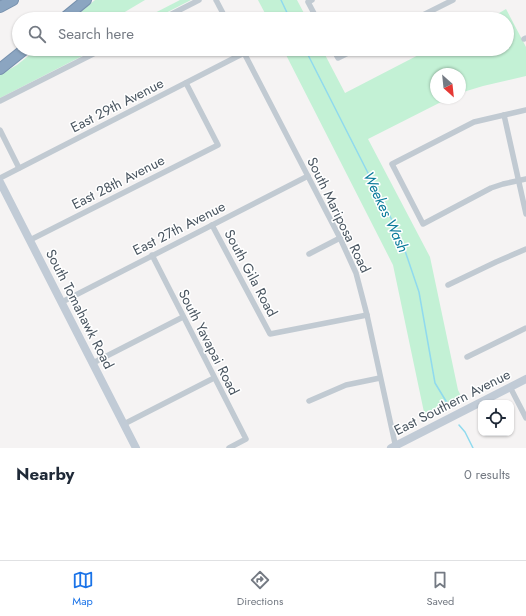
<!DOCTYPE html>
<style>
body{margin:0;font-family:Jost,sans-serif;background:#f2f2f3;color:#1f2937}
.controls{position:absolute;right:12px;bottom:12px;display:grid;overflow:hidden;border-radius:8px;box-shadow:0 1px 3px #0004}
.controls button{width:36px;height:36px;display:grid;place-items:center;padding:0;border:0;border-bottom:1px solid #e0e1e3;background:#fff;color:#1f2937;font:20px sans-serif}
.compass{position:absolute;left:430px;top:68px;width:36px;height:36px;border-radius:50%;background:#fff;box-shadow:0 1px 3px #0004;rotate:153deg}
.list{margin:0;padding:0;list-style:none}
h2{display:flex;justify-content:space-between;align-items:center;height:52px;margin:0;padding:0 16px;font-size:17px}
h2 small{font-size:13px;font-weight:400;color:#747a83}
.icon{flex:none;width:22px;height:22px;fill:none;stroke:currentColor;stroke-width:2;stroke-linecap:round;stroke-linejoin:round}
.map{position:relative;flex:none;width:526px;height:448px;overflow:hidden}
.search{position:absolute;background:#fff;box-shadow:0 1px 3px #0004;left:12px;right:12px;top:12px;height:44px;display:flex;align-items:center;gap:10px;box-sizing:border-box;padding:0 14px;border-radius:22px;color:#747a83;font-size:15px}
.sheet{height:112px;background:#fff}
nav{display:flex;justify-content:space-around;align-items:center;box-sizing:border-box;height:56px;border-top:1px solid #e0e1e3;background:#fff;font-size:11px;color:#747a83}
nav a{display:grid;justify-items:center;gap:2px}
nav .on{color:#1a73e8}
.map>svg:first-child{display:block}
.green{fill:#c3f1d5}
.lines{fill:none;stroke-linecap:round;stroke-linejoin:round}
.stream{stroke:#90daee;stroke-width:1.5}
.motorway-casing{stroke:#7690ad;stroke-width:12}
.minor{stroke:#c1cad2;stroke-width:5.5}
.secondary{stroke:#c1cbd6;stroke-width:8}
.motorway{stroke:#8ba5c1;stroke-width:10}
.labels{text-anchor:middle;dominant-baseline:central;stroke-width:3;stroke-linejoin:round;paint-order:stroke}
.street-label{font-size:14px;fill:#4a5661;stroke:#fff}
.water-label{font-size:15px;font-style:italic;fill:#0c7c9b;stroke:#fff}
</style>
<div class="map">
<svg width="526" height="448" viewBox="0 0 526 448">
<rect width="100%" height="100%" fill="#f5f3f3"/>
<g class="green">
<path d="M 95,0 L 145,0 L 113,19 L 73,19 Z"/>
<path d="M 180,0 L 191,0 L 154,19 L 143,19 Z"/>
<path d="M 258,0 L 297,0 L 307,19 L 268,19 Z"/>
<path d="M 506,9 L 526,47 L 526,76 L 483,86 L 460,93 L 460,74 L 436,74 L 436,98 L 449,98 L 368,139 L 430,257 L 458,390 L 462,398 L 425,417 L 393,265 L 283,49 L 322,49 L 345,93 L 430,49 L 507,49 L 507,19 L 489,19 Z"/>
<path d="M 37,49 L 65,49 L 62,51 L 62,54 L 70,56 L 84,49 L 96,49 L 0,98 L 0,75 L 17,65 Z"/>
</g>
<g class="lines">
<g class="stream">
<path d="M 281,0 L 290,19"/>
<path d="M 305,49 L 400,236 L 419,292 L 435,383 L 449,406"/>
<path d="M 459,425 L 465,432 L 473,448"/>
</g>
<g class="motorway-casing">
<g id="motorway">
<path d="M 0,7 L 13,0"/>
<path d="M 63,19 L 86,0"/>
<path d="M 0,69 L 25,49"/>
</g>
</g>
<g class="minor">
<path d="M 216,0 L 226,19"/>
<path d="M 312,0 L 308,2 L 317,19"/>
<path d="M 162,19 L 199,0"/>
<path d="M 415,19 L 453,0"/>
<path d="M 524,39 L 526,38"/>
<path d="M 242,49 L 340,238 L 356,273 L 367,315 L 396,448"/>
<path d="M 333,49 L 338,58 L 356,49"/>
<path d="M 0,101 L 103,49"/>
<path d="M 526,110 L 474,122 L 392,164 L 423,224 L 491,188 L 503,184 L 526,179"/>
<path d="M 504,115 L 526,214"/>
<path d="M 0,130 L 19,168"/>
<path d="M 0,178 L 244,53"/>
<path d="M 212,225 L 270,334 L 367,315"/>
<path d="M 30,240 L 218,145 L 186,83"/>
<path d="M 309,254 L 340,238"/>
<path d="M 152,255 L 246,439 L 229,448"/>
<path d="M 448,285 L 496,262 L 526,249"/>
<path d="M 62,302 L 308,176"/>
<path d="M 467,357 L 526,328"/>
<path d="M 93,363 L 183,317"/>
<path d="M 510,387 L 526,418"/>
<path d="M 309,401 L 346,385 L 380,378"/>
<path d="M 124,424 L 214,378"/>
</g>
<g class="secondary">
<path d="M 0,182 L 136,448"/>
<path d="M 391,448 L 526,379"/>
</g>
<use href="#motorway" class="motorway"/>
</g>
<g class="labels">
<g class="street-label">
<text transform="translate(117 105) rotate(-27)">East 29th Avenue</text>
<text transform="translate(118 182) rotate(-27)">East 28th Avenue</text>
<text transform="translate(339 215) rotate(64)">South Mariposa Road</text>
<text transform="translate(179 228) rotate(-27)">East 27th Avenue</text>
<text transform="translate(251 273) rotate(62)">South Gila Road</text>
<text transform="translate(80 309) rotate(63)">South Tomahawk Road</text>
<text transform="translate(209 342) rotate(63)">South Yavapai Road</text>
<text transform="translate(452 402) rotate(-27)">East Southern Avenue</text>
</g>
<g class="water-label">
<text transform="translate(386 212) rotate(65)">Weekes Wash</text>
</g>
</g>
</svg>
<div class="controls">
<button><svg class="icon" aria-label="locate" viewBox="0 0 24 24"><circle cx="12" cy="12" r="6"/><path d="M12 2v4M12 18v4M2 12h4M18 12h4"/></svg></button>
</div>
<svg class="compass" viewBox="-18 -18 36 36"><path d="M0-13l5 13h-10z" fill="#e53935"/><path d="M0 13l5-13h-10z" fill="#747a83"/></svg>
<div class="search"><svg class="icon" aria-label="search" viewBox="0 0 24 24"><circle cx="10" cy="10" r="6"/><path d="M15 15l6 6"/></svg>Search here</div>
</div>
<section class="sheet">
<h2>Nearby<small>0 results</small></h2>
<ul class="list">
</ul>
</section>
<nav>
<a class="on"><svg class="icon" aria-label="map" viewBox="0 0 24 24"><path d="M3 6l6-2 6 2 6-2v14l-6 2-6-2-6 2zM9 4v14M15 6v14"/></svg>Map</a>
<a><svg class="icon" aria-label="directions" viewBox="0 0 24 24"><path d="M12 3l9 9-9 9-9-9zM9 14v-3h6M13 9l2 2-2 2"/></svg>Directions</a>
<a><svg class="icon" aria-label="saved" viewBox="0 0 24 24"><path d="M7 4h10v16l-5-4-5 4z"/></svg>Saved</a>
</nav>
